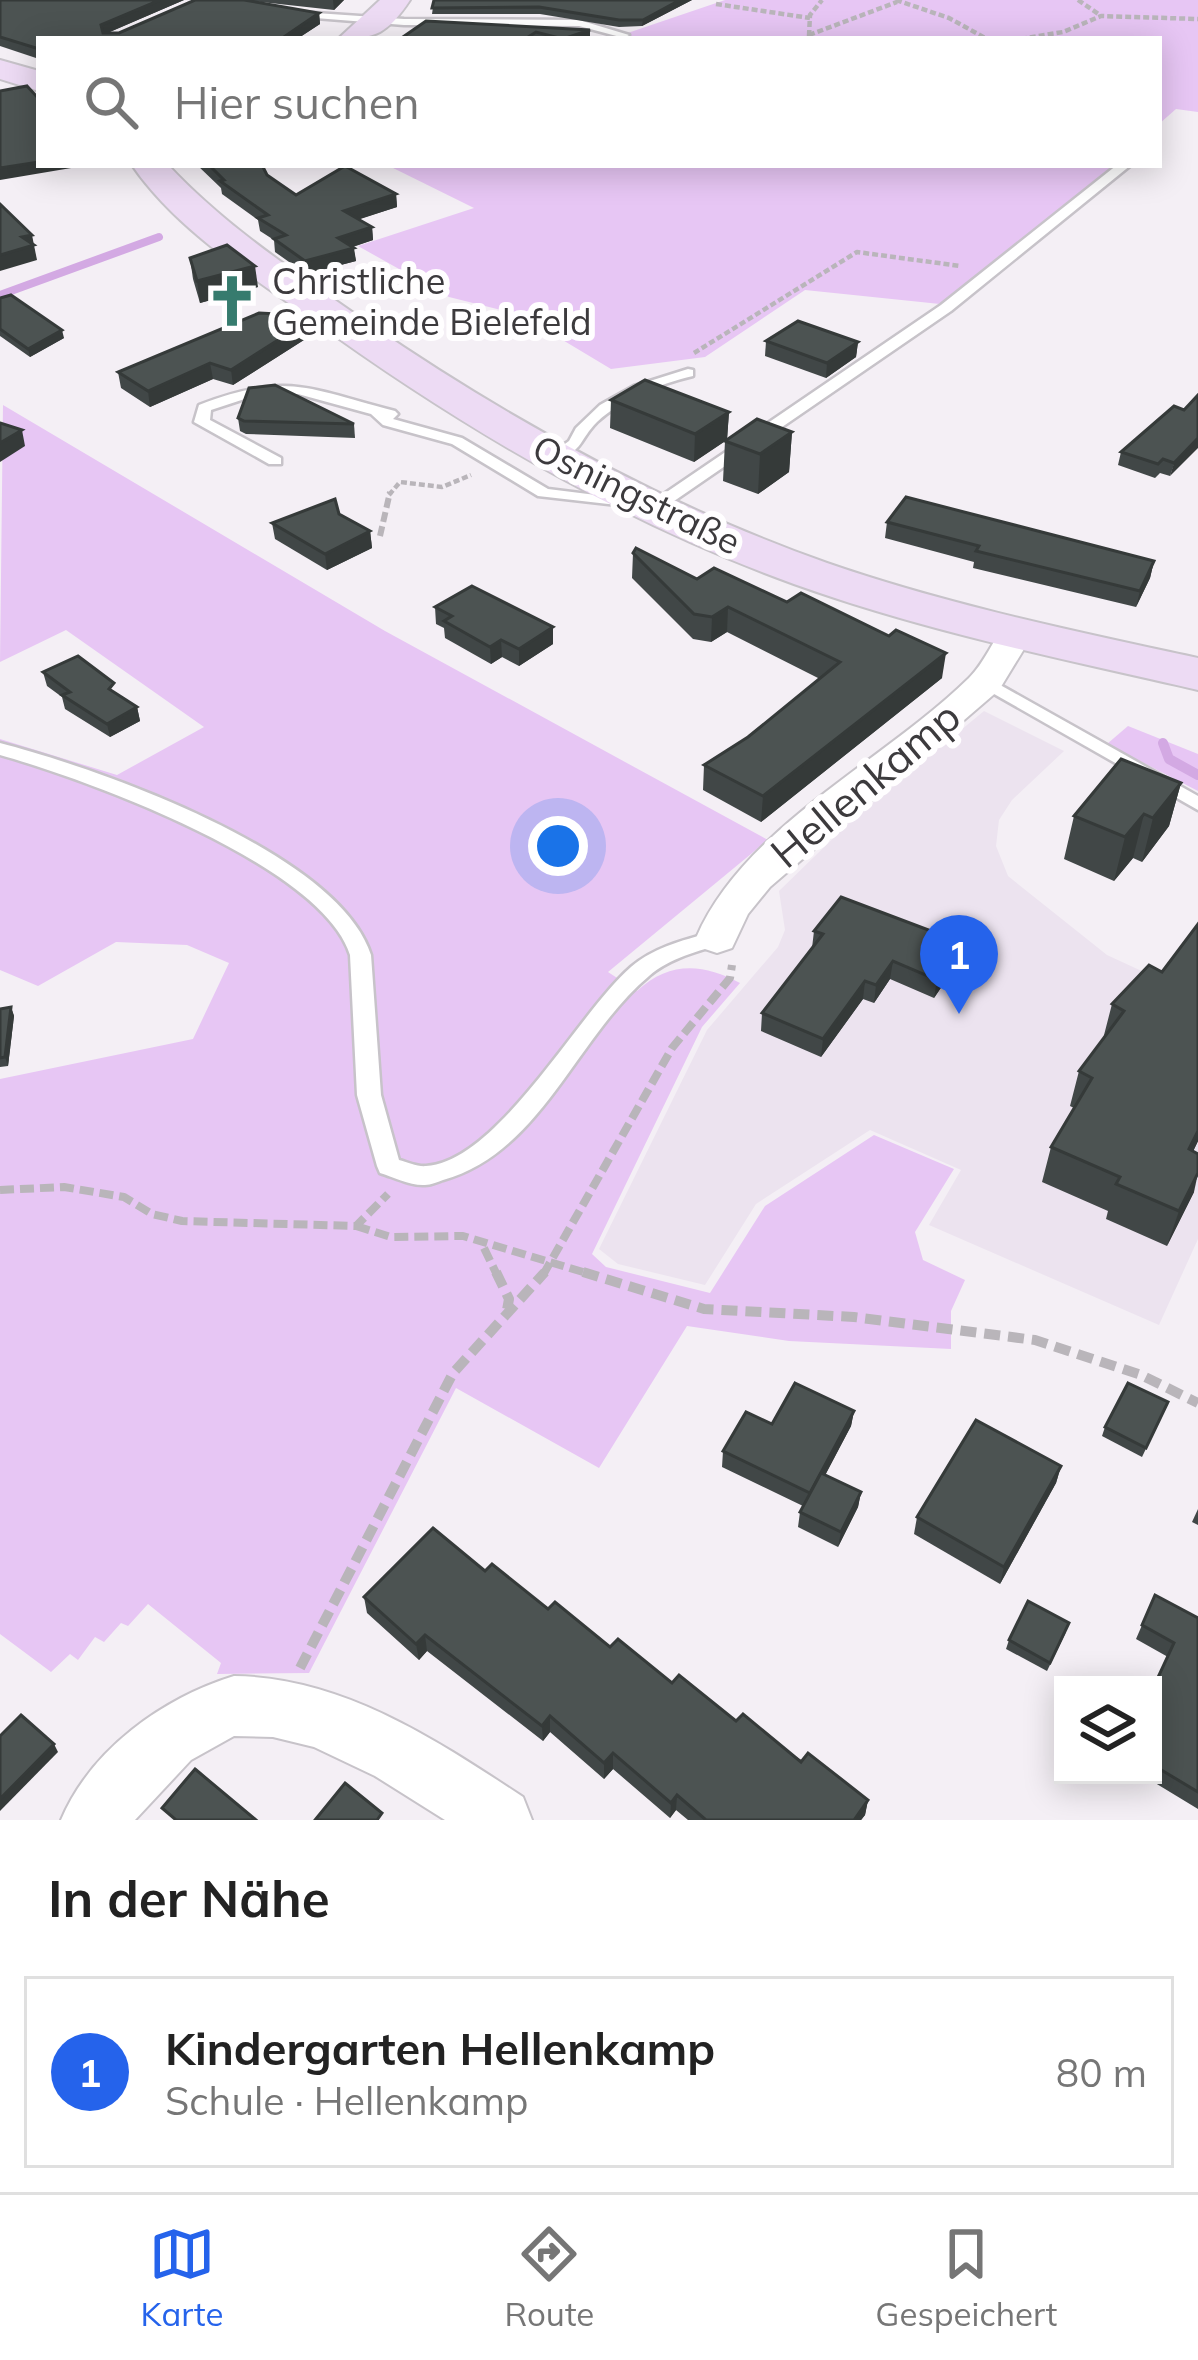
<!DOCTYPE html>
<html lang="de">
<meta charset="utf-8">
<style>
body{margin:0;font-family:Mulish,sans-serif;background:#f6f6f6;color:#222}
.controls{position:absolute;right:36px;bottom:36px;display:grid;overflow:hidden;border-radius:0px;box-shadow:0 6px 30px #0003}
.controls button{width:108px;height:108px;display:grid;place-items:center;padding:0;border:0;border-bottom:3px solid #e0e0e0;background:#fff;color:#222;font:60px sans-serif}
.you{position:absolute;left:558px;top:846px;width:42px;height:42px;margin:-30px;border:9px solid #fff;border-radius:50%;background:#1a73e8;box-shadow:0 0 0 18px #1a73e833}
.badge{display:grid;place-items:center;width:78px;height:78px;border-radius:50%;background:#2563eb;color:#fff;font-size:39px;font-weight:700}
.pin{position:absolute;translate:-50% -99px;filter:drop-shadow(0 3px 6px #0008)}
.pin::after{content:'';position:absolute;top:63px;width:42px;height:36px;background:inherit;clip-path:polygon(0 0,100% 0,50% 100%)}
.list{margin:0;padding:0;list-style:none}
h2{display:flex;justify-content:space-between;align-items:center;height:156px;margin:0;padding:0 48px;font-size:51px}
h2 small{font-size:39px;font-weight:400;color:#767676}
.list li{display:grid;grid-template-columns:78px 1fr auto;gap:36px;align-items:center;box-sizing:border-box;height:192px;margin:0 24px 24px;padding:0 24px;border:3px solid #e0e0e0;border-radius:0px}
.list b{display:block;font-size:45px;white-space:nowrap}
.list p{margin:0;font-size:39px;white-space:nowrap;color:#767676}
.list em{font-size:39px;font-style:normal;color:#767676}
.icon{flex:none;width:66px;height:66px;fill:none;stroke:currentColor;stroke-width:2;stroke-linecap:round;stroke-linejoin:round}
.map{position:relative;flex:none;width:1198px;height:1820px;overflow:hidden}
.search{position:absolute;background:#fff;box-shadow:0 6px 30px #0003;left:36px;right:36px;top:36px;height:132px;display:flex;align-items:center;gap:30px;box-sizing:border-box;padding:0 42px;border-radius:0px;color:#767676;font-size:45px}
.sheet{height:372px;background:#fff}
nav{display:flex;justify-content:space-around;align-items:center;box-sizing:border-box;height:168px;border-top:3px solid #e0e0e0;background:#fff;font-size:33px;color:#767676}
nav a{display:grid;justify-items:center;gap:6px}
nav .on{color:#2563eb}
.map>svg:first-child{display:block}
.built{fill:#ece3ef}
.green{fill:#e7c6f4}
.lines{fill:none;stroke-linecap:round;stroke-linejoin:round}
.stream-far1{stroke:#d3a9e3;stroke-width:8}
.stream{stroke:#d3a9e3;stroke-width:10}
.lane-casing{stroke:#c7c3c9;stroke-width:5}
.street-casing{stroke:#c7c3c9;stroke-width:4}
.secondary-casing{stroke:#c7c3c9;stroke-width:4}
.path-far3{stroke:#b9b5ba;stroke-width:4.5;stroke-dasharray:6 3;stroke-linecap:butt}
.path-far2{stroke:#b9b5ba;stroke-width:6;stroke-dasharray:10 4.5;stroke-linecap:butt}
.path-far1{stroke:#b9b5ba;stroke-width:8;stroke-dasharray:14 6;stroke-linecap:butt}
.path{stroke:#b9b5ba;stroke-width:10;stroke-dasharray:16 8;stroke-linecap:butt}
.lane{fill:#fff;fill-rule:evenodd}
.street{fill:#fff;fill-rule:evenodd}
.secondary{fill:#eddbf4;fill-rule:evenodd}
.wall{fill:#414747}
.shaded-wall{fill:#353a39}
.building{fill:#4c5352;stroke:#353a39;stroke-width:3}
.labels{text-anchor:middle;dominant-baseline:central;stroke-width:12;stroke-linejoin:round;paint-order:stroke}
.far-poi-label{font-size:36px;fill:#3c3a3d;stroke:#fffeff;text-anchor:start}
.far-street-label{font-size:36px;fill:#3c3a3d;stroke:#fffeff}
.street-label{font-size:42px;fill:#3c3a3d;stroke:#fffeff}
</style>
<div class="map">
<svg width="1198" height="1820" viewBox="0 0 1198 1820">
<rect width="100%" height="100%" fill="#f4eff5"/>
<path class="built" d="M 984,711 L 1064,751 L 1012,800 L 999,820 L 996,846 L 1008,876 L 1107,955 L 1198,997 L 1198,1239 L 1159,1325 L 929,1225 L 961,1170 L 870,1130 L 756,1204 L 705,1285 L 618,1264 L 599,1249 L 707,1030 L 778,947 L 785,930 L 779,891 L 853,819 Z"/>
<g class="green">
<path d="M 725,0 L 1198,0 L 1198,112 L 1176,109 L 1159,124 L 1159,39 L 610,39 Z"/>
<path d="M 387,165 L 1114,165 L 940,304 L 805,290 L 705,357 L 611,369 L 521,315 L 449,297 L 358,246 L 474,208 Z"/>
<path d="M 3,405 L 385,631 L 768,840 L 608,972 L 637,991 C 669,961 703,963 740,983 L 702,1027 L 592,1254 L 606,1267 L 710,1293 L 765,1206 L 874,1135 L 954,1169 L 915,1232 L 923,1260 L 965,1280 L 951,1311 L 951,1349 L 789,1341 L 687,1326 L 599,1468 L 456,1388 L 309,1673 L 217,1674 L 221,1663 L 148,1604 L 128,1626 L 121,1623 L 104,1642 L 95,1637 L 78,1660 L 70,1654 L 51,1672 L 0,1634 L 0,1079 L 193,1039 L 229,963 L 187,945 L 116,942 L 38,986 L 0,970 L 0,739 L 117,775 L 204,727 L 66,630 L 0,662 Z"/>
<path d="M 1128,726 L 1198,754 L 1198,791 L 1107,744 Z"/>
</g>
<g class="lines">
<path class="stream-far1" d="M 0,295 L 159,237"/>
<path class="stream" d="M 1163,743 L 1169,759 L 1198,775"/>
<g class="lane-casing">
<g id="lane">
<path d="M 286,11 L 404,19 L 579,20 L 629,35 L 624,38 L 579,26 L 404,25 L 290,16 Z"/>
<path d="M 1117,165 L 1131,165 L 951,311 L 661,510 L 538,496 L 452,444 L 383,425 L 371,414 L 298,394 L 260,394 L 211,410 L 210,420 L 281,458 L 281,464 L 269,464 L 194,422 L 199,405 C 288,371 308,389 395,411 L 398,414 L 393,419 L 462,438 L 548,489 L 652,502 L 941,305 Z"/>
<path d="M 688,369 L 693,370 L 693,376 C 659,384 623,398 597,422 C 579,440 584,450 556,461 L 548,456 L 569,441 L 576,428 L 600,405 L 634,386 Z"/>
<path d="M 986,677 L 1198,796 L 1198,810 L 980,686 L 977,682 Z"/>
<path d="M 0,743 C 97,768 338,852 371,955 L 381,1095 L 399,1160 C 407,1162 418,1167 426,1166 C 498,1162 578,1013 631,967 C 655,946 688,939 717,931 L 728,938 L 725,943 C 699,951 669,958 649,976 C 576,1037 541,1153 443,1180 C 437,1182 431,1185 425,1185 C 411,1186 393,1177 380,1173 L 377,1166 L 357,1095 L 350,955 C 322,865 86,779 0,755 Z"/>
</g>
</g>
<g class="street-casing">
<g id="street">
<path d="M 1017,620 L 1035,631 L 999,690 L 770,887 L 748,914 L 732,948 L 717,953 L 702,948 L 696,938 C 743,827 885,761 969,678 C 984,663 993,641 1005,624 Z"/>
<path d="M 234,1676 C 342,1677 435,1739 523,1797 L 532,1820 L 445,1820 L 375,1776 L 314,1747 L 273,1737 L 234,1736 L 191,1760 L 135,1820 L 61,1820 C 91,1749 163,1698 234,1676 Z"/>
</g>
</g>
<g class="secondary-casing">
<g id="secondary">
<path d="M 380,0 L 410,0 C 388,33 376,39 338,39 Z"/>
<path d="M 0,60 L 39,71 L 39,91 L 0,79 Z"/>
<path d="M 132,165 L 168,165 C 226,227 298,274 368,323 C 511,421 664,505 827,563 C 948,605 1074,631 1198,658 L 1198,690 C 1062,659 925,631 794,584 C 620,521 460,427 310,318 C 248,274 176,229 132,165 Z"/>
</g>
</g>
<g class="path-far3">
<path d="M 896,0 L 949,18 L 987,39"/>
<path d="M 1078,0 L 1100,15"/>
<path d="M 716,4 L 810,18"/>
<path d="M 809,35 L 897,2"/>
<path d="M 809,36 L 810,15 L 822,0"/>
<path d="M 1021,39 L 1063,32 L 1101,16 L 1198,19"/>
<path d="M 694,353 L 857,252 L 960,266"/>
<path d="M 389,495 L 400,482 L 442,487 L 471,475"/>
</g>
<path class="path-far2" d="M 380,536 L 390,492"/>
<g class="path-far1">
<path d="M 0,1190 L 64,1187 L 124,1197 L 152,1214 L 182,1221 L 356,1226 L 388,1194"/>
<path d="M 356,1226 L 391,1237 L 463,1236 L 593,1275"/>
<path d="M 484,1248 L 497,1275"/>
<path d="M 543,1275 L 672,1048 L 730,978 L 732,965"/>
</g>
<g class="path">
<path d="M 496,1272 L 509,1299 L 507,1310"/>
<path d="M 583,1272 L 704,1309 L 854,1317 L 1035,1340 L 1141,1375 L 1198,1403"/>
<path d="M 300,1668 L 453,1373 L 545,1272"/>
</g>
<use href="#lane" class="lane"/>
<use href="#street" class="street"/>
<use href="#secondary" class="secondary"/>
</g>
<g class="wall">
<path d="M 0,0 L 184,0 L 107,33 L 119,33 L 195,0 L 344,0 L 334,10 L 251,1 L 319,13 L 320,24 L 297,39 L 39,39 L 39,59 L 0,46 Z"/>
<path d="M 434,0 L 692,0 L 642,26 L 619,27 L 540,14 L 432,14 Z"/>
<path d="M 590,30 L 590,36 L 582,39 L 400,39 Z"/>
<path d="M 197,165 L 262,165 L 267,175 L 296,195 L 396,194 L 397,207 L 359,219 L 372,227 L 373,240 L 353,247 L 356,261 L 306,274 L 275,252 L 274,240 L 260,231 L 258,220 L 222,194 L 221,188 Z"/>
<path d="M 190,258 L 258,287 L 200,303 L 193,279 Z"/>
<path d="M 0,298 L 64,338 L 30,357 L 0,336 Z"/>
<path d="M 316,316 L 318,331 L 233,385 L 213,379 L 150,407 L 121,388 L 118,372 Z"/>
<path d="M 766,341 L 858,342 L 856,357 L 826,378 L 765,356 Z"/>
<path d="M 1198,395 L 1170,476 L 1160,473 L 1155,478 L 1118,465 L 1121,452 L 1184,410 Z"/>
<path d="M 611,400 L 729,412 L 727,439 L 792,432 L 789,472 L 758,494 L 723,481 L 725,441 L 694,462 L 610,428 Z"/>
<path d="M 238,418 L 354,424 L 355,438 L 246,434 L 240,431 Z"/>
<path d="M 339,514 L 370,531 L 372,548 L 327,570 L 275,539 L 272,523 Z"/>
<path d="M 887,522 L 1154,561 L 1150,578 L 1136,607 L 973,568 L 974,562 L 885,538 Z"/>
<path d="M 633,553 L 697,579 L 942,678 L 761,822 L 703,790 L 704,765 L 748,737 L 820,679 L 727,632 L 711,642 L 693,639 L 632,578 Z"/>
<path d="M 435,607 L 553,627 L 553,644 L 519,666 L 502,657 L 491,664 L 445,638 L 444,628 L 436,624 Z"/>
<path d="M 43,672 L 117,694 L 137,707 L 140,721 L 110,737 L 65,709 L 62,697 L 47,686 Z"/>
<path d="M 1181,783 L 1169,826 L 1142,862 L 1133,858 L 1114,881 L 1064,859 L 1074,816 Z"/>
<path d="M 814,931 L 959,961 L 934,998 L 890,979 L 874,1003 L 863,999 L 821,1057 L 761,1031 L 762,1013 L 812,948 Z"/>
<path d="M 1149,965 L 1198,1141 L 1193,1151 L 1194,1192 L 1167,1246 L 1106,1219 L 1108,1211 L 1042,1182 L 1051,1147 L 1074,1108 L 1070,1106 L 1079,1071 L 1103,1039 L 1112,1004 Z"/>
<path d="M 11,1007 L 14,1016 L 8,1066 L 0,1067 L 0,1009 Z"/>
<path d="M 854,1411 L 851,1426 L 825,1475 L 861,1492 L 858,1507 L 838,1547 L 798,1527 L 800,1512 L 803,1506 L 722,1467 L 723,1451 L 772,1424 Z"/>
<path d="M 1164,1411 L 1142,1457 L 1102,1436 L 1105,1427 Z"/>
<path d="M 1061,1466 L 1056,1483 L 1000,1584 L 914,1534 L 917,1517 Z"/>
<path d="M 1198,1509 L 1198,1525 L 1192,1522 Z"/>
<path d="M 485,1571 L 868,1800 L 865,1815 L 861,1820 L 688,1820 L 676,1810 L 670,1818 L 613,1769 L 604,1779 L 550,1732 L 543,1741 L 427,1651 L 419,1660 L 367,1613 L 364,1597 Z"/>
<path d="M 1155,1595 L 1198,1618 L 1198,1809 L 1142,1775 L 1153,1775 L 1153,1688 L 1168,1657 L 1136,1639 Z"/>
<path d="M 1066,1632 L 1047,1671 L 1006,1649 L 1009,1640 Z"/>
</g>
<g class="shaded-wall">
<path d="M 160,0 L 184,0 L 103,35 L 101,25 Z"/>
<path d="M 333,0 L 344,0 L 334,10 Z"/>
<path d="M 680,0 L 692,0 L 642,26 L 643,20 Z"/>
<path d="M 319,13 L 320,24 L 297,39 L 281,39 Z"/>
<path d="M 590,30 L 590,36 L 582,39 L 563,39 Z"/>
<path d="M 39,162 L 39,165 L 83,166 L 0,180 L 0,168 Z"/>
<path d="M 396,194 L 397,207 L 345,224 L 344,211 Z"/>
<path d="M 372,227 L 373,240 L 339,251 L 338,238 Z"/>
<path d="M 32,235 L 37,260 L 0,271 L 0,255 L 22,237 Z"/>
<path d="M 354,248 L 356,261 L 306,274 L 305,261 Z"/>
<path d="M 255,266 L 258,287 L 200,303 L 197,281 Z"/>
<path d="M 316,316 L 318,331 L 233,385 L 231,370 Z"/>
<path d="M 62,330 L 64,338 L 30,357 L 28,349 Z"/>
<path d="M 858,342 L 856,357 L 826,378 L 827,363 Z"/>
<path d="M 210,363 L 213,379 L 150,407 L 148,391 Z"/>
<path d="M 729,412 L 727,440 L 694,462 L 695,434 Z"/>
<path d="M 22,430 L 25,446 L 0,462 L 0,443 Z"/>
<path d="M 792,432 L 789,472 L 758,494 L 760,454 Z"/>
<path d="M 1198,438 L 1198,448 L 1170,476 L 1174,463 Z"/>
<path d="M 370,531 L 372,548 L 327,570 L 325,554 Z"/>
<path d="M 1154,561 L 1150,578 L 1136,607 L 1140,591 Z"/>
<path d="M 728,607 L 727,632 L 711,642 L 712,617 Z"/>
<path d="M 553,627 L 553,644 L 519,666 L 519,649 Z"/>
<path d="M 501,640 L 502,657 L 491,664 L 490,647 Z"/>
<path d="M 946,653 L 942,678 L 761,822 L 763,796 Z"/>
<path d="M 137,707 L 140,721 L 110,737 L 107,724 Z"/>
<path d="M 1181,783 L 1169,826 L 1142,862 L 1153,818 Z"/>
<path d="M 1144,814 L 1133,858 L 1114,881 L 1125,837 Z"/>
<path d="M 963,943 L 959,961 L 934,998 L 937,980 Z"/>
<path d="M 893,961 L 890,979 L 874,1003 L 876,985 Z"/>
<path d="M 865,981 L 863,999 L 821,1057 L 823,1039 Z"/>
<path d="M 11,1007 L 14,1016 L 8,1066 L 5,1057 Z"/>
<path d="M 1198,1131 L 1198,1141 L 1178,1184 L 1189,1149 Z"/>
<path d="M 1198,1173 L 1194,1192 L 1167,1246 L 1179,1211 Z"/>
<path d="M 854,1411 L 851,1426 L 808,1508 L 810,1493 Z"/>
<path d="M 1061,1466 L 1056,1483 L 1000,1584 L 1004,1567 Z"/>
<path d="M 861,1492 L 858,1507 L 838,1547 L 841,1532 Z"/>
<path d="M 425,1635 L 427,1651 L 419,1660 L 416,1644 Z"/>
<path d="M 550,1716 L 550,1732 L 543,1741 L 542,1726 Z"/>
<path d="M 54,1744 L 58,1752 L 0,1811 L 0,1799 Z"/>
<path d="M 613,1753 L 613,1769 L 604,1779 L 604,1763 Z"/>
<path d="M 677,1795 L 676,1810 L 670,1818 L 671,1803 Z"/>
<path d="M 868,1800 L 865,1815 L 861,1820 L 854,1820 Z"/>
</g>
<g class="building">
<path d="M 0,0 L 160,0 L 101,25 L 103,33 L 119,33 L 195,0 L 244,0 L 319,13 L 281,39 L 39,39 L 39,49 L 0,37 Z"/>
<path d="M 434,0 L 680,0 L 643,20 L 619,20 L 539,7 L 432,8 Z"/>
<path d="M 426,21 L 590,30 L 563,39 L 536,32 L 525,39 L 400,39 Z"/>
<path d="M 27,86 L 39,99 L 39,162 L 0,168 L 0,91 Z"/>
<path d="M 209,165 L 262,165 L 267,175 L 296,195 L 345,166 L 396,194 L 344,211 L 372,227 L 338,238 L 354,248 L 305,261 L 274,239 L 286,235 L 258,218 L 268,215 L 220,181 L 224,180 Z"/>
<path d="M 0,204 L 32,235 L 22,237 L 34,245 L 0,255 Z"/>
<path d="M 227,245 L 255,266 L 197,281 L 190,258 Z"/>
<path d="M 11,295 L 62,330 L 28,349 L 0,329 L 0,298 Z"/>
<path d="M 259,313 L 316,316 L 231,370 L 210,363 L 148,391 L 118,372 Z"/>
<path d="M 798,321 L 858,342 L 827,363 L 766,341 Z"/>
<path d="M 645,380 L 729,412 L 695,434 L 611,400 Z"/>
<path d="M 275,385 L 354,424 L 244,421 L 238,418 L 249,388 Z"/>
<path d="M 1198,395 L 1198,438 L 1174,463 L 1163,459 L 1158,464 L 1121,452 L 1174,406 L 1184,410 Z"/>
<path d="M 757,419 L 792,432 L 760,454 L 725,441 Z"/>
<path d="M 0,423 L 22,430 L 0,443 Z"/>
<path d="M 906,497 L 1154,561 L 1140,591 L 976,551 L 979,546 L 887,522 Z"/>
<path d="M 335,499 L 339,514 L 370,531 L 325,554 L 272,523 Z"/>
<path d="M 636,548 L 697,579 L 714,568 L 787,602 L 801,593 L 889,636 L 896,630 L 946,653 L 763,796 L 704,765 L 748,737 L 840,662 L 728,607 L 712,617 L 694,614 L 633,553 Z"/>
<path d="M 472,586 L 553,627 L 519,649 L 501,640 L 490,647 L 444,621 L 452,616 L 435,607 Z"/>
<path d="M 78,656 L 114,683 L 109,689 L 137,707 L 107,724 L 62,695 L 70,692 L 43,672 Z"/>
<path d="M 1121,759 L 1181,783 L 1153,818 L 1144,814 L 1125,837 L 1074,816 Z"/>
<path d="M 841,897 L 963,943 L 937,980 L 893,961 L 876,985 L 865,981 L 823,1039 L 762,1013 L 823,934 L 814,931 Z"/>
<path d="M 1198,924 L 1198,1131 L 1189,1149 L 1198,1154 L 1198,1173 L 1179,1211 L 1116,1184 L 1120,1177 L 1051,1147 L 1092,1078 L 1079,1071 L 1124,1011 L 1112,1004 L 1149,965 L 1162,972 Z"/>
<path d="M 11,1007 L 5,1057 L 0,1058 L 0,1009 Z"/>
<path d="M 795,1383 L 854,1411 L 810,1493 L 723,1451 L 746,1412 L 772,1424 Z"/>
<path d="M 1128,1383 L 1168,1402 L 1146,1448 L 1105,1427 Z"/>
<path d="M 976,1420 L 1061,1466 L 1004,1567 L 917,1517 Z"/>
<path d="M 821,1473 L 861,1492 L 841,1532 L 800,1512 Z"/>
<path d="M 433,1528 L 485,1571 L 492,1564 L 548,1609 L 555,1602 L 610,1647 L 618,1639 L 672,1683 L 679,1675 L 736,1721 L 743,1714 L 801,1762 L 808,1753 L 868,1800 L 854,1820 L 706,1820 L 677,1795 L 671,1803 L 613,1753 L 604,1763 L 550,1716 L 542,1726 L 425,1635 L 416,1644 L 364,1597 Z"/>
<path d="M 1155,1595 L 1198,1618 L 1198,1792 L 1153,1765 L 1153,1688 L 1174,1643 L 1142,1625 Z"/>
<path d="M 1028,1601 L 1069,1623 L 1050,1663 L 1009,1640 Z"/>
<path d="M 21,1715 L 54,1744 L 0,1799 L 0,1736 Z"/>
<path d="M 195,1769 L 256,1820 L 176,1820 L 162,1808 Z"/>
<path d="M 345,1783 L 382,1813 L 377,1820 L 315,1820 Z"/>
</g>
<defs>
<g id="church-bare" transform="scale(4.14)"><path d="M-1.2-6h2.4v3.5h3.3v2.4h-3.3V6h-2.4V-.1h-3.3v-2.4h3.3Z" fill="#367b6e" stroke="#fffeff" stroke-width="2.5" paint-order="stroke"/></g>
</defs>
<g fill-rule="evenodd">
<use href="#church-bare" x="232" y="301"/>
</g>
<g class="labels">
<g class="far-poi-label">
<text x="272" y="280">Christliche<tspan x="272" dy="41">Gemeinde Bielefeld</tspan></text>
</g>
<g class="far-street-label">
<text transform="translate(637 494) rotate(26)">Osningstraße</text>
</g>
<g class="street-label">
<text transform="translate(865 784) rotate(-40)">Hellenkamp</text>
</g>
</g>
</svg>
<div class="controls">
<button><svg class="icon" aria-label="layers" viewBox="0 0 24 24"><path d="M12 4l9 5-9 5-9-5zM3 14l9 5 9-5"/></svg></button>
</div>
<div class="you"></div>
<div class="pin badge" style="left:959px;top:1014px">1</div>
<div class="search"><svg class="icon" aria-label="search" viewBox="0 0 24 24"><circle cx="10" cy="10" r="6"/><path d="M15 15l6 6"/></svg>Hier suchen</div>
</div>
<section class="sheet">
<h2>In der Nähe<small></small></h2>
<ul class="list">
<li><span class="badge">1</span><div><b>Kindergarten Hellenkamp</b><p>Schule · Hellenkamp</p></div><em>80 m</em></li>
</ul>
</section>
<nav>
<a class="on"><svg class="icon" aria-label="map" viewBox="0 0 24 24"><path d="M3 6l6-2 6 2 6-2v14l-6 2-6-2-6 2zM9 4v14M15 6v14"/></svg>Karte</a>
<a><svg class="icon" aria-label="directions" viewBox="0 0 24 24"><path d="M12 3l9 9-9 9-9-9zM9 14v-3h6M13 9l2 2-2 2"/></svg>Route</a>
<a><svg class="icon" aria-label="saved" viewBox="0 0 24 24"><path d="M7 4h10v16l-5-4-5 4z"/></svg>Gespeichert</a>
</nav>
